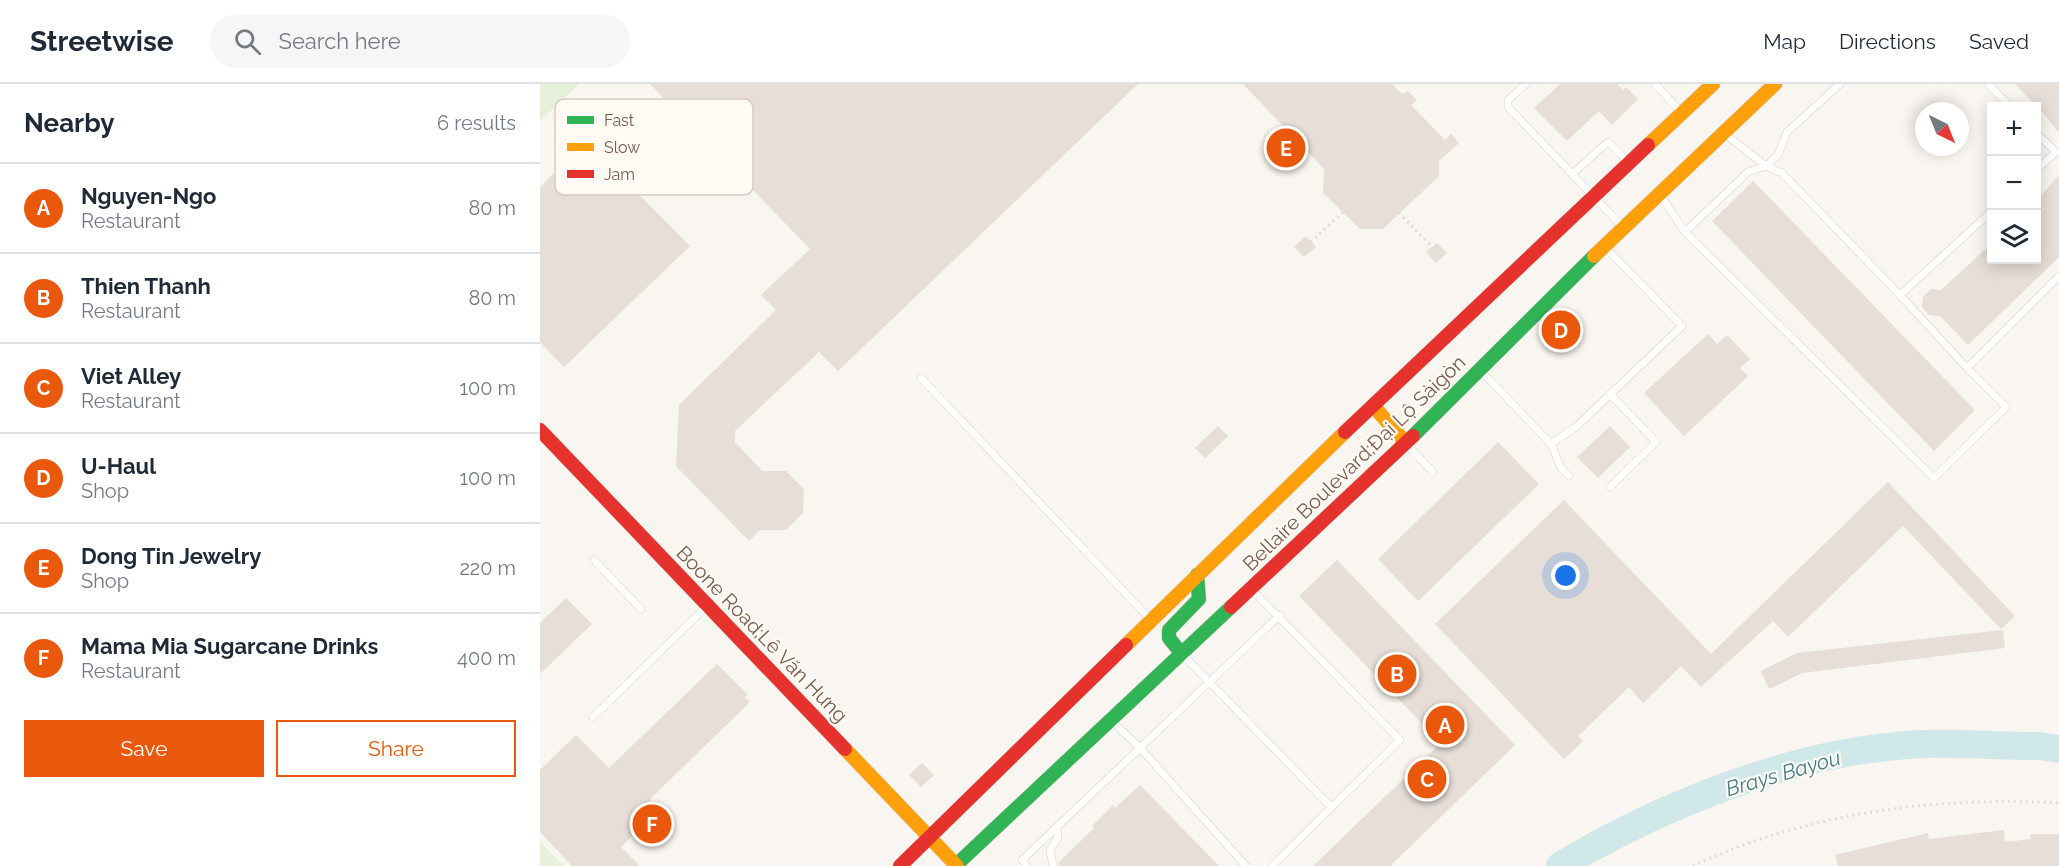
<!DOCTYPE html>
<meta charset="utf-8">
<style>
body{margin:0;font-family:Raleway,sans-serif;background:#f6f6f7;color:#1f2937}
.controls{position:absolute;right:18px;top:18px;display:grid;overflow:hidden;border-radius:0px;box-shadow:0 3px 15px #0003}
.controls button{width:54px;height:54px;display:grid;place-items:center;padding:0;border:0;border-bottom:2px solid #e0e1e3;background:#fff;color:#1f2937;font:30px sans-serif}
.compass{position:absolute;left:1375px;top:18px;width:54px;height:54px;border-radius:50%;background:#fff;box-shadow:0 3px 15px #0003;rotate:137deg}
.you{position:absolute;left:1026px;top:492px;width:21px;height:21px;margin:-15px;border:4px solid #fff;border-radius:50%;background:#1a73e8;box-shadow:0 0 0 9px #1a73e833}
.badge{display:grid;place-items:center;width:39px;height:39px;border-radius:50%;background:#ea580c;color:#fff;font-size:20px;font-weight:700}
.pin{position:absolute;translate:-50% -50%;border:3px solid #fff;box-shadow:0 2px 6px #0006}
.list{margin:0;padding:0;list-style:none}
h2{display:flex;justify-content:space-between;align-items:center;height:78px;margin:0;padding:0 24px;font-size:26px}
h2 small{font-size:20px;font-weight:400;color:#747a83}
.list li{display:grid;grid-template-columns:39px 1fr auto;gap:18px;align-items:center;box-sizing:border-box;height:90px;padding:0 24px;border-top:2px solid #e0e1e3}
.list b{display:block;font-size:22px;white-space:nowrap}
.list p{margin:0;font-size:20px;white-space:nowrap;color:#747a83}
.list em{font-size:20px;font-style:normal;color:#747a83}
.actions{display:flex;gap:12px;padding:18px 24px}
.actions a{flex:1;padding:14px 0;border:2px solid #ea580c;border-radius:0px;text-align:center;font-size:21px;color:#ea580c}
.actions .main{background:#ea580c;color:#fff}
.icon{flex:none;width:33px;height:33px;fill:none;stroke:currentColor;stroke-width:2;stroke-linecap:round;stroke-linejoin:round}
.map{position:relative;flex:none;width:1519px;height:782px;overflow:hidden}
header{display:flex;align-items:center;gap:36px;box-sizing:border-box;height:84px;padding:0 30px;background:#fff;border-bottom:2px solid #e0e1e3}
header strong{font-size:28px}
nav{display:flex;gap:33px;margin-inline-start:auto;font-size:21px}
.search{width:420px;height:54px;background:#f6f6f7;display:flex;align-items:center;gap:15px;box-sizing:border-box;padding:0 21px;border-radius:33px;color:#747a83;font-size:22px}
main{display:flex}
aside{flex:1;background:#fff}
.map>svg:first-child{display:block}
.green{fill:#e7f0db}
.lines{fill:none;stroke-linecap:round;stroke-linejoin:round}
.river{stroke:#d0e8ea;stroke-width:28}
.building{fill:#e6ded7}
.lane-casing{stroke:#d7d1cb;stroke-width:8}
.fast-casing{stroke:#d9d2cb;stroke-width:15}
.slow-casing{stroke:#d9d2cb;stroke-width:15}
.jam-casing{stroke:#d9d2cb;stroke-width:15}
.path{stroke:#dcd5d0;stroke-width:3;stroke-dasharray:1.5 4.5;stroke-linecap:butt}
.lane{stroke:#fefefd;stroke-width:7}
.fast{stroke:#30b455;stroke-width:14}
.slow{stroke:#ff9f0a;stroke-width:14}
.jam{stroke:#e5322d;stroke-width:14}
.labels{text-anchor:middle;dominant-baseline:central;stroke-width:4.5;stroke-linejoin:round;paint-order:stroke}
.street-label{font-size:20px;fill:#7a5c4d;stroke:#fffaf3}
.water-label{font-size:21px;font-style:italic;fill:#437c86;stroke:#fffaf3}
.key{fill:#fffaf3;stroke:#d7cbc1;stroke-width:1.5}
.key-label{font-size:16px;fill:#7a5c4d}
</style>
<header>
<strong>Streetwise</strong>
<div class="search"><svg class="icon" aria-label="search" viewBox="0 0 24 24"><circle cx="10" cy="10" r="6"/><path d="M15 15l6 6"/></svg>Search here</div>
<nav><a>Map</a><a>Directions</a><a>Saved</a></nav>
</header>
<main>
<aside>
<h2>Nearby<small>6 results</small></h2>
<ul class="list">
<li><span class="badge">A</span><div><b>Nguyen-Ngo</b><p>Restaurant</p></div><em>80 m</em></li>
<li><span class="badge">B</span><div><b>Thien Thanh</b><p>Restaurant</p></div><em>80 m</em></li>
<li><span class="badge">C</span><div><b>Viet Alley</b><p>Restaurant</p></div><em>100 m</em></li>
<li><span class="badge">D</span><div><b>U-Haul</b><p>Shop</p></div><em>100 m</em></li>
<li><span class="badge">E</span><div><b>Dong Tin Jewelry</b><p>Shop</p></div><em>220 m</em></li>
<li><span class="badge">F</span><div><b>Mama Mia Sugarcane Drinks</b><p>Restaurant</p></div><em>400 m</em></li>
</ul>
<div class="actions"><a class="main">Save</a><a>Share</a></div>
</aside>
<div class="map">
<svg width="1519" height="782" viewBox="0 0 1519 782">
<rect width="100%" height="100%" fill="#f9f5f0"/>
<g class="green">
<path d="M 0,0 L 39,0 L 0,37 Z"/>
<path d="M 0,758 L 24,782 L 0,782 Z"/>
</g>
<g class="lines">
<path class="river" d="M 1020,782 C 1116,724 1244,672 1356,662 C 1402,657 1451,662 1498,662 L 1519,665"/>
</g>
<g class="building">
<path d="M 110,0 L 598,0 L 298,287 L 279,268 L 195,347 L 195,358 L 222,387 L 246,387 L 264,405 L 263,429 L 246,446 L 220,446 L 209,457 L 136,382 L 139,321 L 236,226 L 221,211 L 270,165 Z"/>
<path d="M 703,0 L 852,0 L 862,10 L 868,7 L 877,16 L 871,21 L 905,56 L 911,50 L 919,59 L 899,77 L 899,92 L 843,145 L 820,145 L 783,109 L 784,85 Z"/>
<path d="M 1020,0 L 1077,0 L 1083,6 L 1086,3 L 1098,15 L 1072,41 L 1059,27 L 1027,57 L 994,24 Z"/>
<path d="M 1475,0 L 1519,0 L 1519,49 L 1505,31 Z"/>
<path d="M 30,74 L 58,104 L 76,87 L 150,162 L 24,283 L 0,258 L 0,103 Z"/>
<path d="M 1519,91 L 1519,173 L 1428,261 L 1400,232 L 1389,231 L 1382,223 L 1383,213 L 1391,205 L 1401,206 L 1452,159 L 1452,176 L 1497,176 L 1497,116 Z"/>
<path d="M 1213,97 L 1435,326 L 1394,367 L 1172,137 Z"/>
<path d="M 766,152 L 776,163 L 764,173 L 754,163 Z"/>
<path d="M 897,159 L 907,169 L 896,179 L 886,168 Z"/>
<path d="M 1168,250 L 1177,260 L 1187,251 L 1210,275 L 1200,284 L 1208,292 L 1144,352 L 1104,309 Z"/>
<path d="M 678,342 L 688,352 L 665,374 L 655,364 Z"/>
<path d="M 1070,342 L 1090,363 L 1058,394 L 1037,373 Z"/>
<path d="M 958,358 L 999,400 L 878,517 L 838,475 Z"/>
<path d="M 1348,398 L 1475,532 L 1461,545 L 1363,442 L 1248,553 L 1233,537 L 1161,603 L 1141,582 L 1103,619 L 1089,603 L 1038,652 L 1043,657 L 1024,675 L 895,540 L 1024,416 L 1171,570 Z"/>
<path d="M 797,476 L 975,661 L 850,782 L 773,782 L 901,659 L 759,512 Z"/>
<path d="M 26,514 L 52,540 L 0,590 L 0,539 Z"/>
<path d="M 1463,546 L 1465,564 L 1262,589 L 1229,605 L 1221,587 L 1257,569 Z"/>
<path d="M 177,580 L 208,611 L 205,613 L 210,618 L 110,715 L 120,725 L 81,763 L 100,782 L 32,782 L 0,748 L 0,686 L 36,651 L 69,684 Z"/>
<path d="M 382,679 L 394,691 L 381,703 L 369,691 Z"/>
<path d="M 600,701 L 679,782 L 519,782 L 518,779 L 554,744 L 552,742 L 573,721 L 575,724 Z"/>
<path d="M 1464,746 L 1465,758 L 1491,755 L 1490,750 L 1519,750 L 1519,782 L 1298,782 L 1295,771 L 1388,749 L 1389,755 Z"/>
</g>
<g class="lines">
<g class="lane-casing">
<g id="lane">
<path d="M 986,0 L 968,16 L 968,23 L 1082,142"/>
<path d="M 1115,0 L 1140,27"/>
<path d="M 1448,0 L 1470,22"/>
<path d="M 1496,49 L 1516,68 L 1496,86"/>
<path d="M 1185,50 L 1226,82 L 1242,89 L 1360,211 L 1452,127"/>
<path d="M 1032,90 L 1068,58 L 1088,78"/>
<path d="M 1121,112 L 1145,148 L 1394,394 L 1466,323 L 1427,284"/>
<path d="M 1145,148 L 1208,88 L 1226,82 L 1238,71 L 1247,48 L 1300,0"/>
<path d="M 1360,211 L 1427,284 L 1519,192"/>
<path d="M 942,288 L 1011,360 L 1037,342 L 1142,242 L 1067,165"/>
<path d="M 381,294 L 608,533"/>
<path d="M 1011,360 L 1021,384 L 1029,392"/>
<path d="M 868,362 L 893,388"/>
<path d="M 1070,403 L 1116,358 L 1070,310"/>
<path d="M 54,476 L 101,525"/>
<path d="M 712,506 L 860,656 L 732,782"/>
<path d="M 643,571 L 791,723"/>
<path d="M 53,633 L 166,523"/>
<path d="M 572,637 L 601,665 L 706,782"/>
<path d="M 487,782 L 482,776 L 740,531"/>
<path d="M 513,782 L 510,766 L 518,754 L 517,743"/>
</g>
</g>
<g class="fast-casing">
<g id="fast">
<path d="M 873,352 L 1054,172"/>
<path d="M 641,569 L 629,554 L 629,546 L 659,515 L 657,491"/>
<path d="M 415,782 L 691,523"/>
</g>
</g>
<g class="slow-casing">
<g id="slow">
<path d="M 1108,61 L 1173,0"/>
<path d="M 1054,172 L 1235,0"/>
<path d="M 835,324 L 866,359"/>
<path d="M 586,561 L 805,348"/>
<path d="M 305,665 L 417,782"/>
</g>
</g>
<g class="jam-casing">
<g id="jam">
<path d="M 0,346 L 305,665"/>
<path d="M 805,348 L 1108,61"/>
<path d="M 691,523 L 873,352"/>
<path d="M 360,782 L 586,561"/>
</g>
</g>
<g class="path">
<path d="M 859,129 L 892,163"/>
<path d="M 771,158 L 803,128"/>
<path d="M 1153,782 C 1266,729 1395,712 1519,719"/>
</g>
<use href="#lane" class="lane"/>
<use href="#fast" class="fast"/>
<use href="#slow" class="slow"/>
<use href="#jam" class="jam"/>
</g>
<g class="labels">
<g class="street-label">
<text transform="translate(814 379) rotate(-44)">Bellaire Boulevard;Đại Lộ Sàigòn</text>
<text transform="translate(222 550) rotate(46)">Boone Road;Lê Văn Hưng</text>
</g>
<g class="water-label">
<text transform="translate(1243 689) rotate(-16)">Brays Bayou</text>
</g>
</g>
<rect x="15" y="15" width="198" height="96" rx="9" class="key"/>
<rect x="27" y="32" width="27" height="8" fill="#30b455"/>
<rect x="27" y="59" width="27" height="8" fill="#ff9f0a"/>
<rect x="27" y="86" width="27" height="8" fill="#e5322d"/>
<g class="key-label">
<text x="64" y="42">Fast</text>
<text x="64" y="69">Slow</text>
<text x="64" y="96">Jam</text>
</g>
</svg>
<div class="controls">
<button>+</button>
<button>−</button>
<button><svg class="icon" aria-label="layers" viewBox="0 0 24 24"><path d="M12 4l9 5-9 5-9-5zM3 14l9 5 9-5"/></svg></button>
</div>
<svg class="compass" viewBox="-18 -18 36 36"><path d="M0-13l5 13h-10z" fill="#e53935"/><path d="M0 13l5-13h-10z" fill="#747a83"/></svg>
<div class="you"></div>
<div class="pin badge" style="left:905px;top:641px">A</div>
<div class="pin badge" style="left:857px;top:590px">B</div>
<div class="pin badge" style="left:887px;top:695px">C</div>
<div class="pin badge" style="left:1021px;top:246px">D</div>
<div class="pin badge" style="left:746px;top:64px">E</div>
<div class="pin badge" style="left:112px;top:740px">F</div>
</div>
</main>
